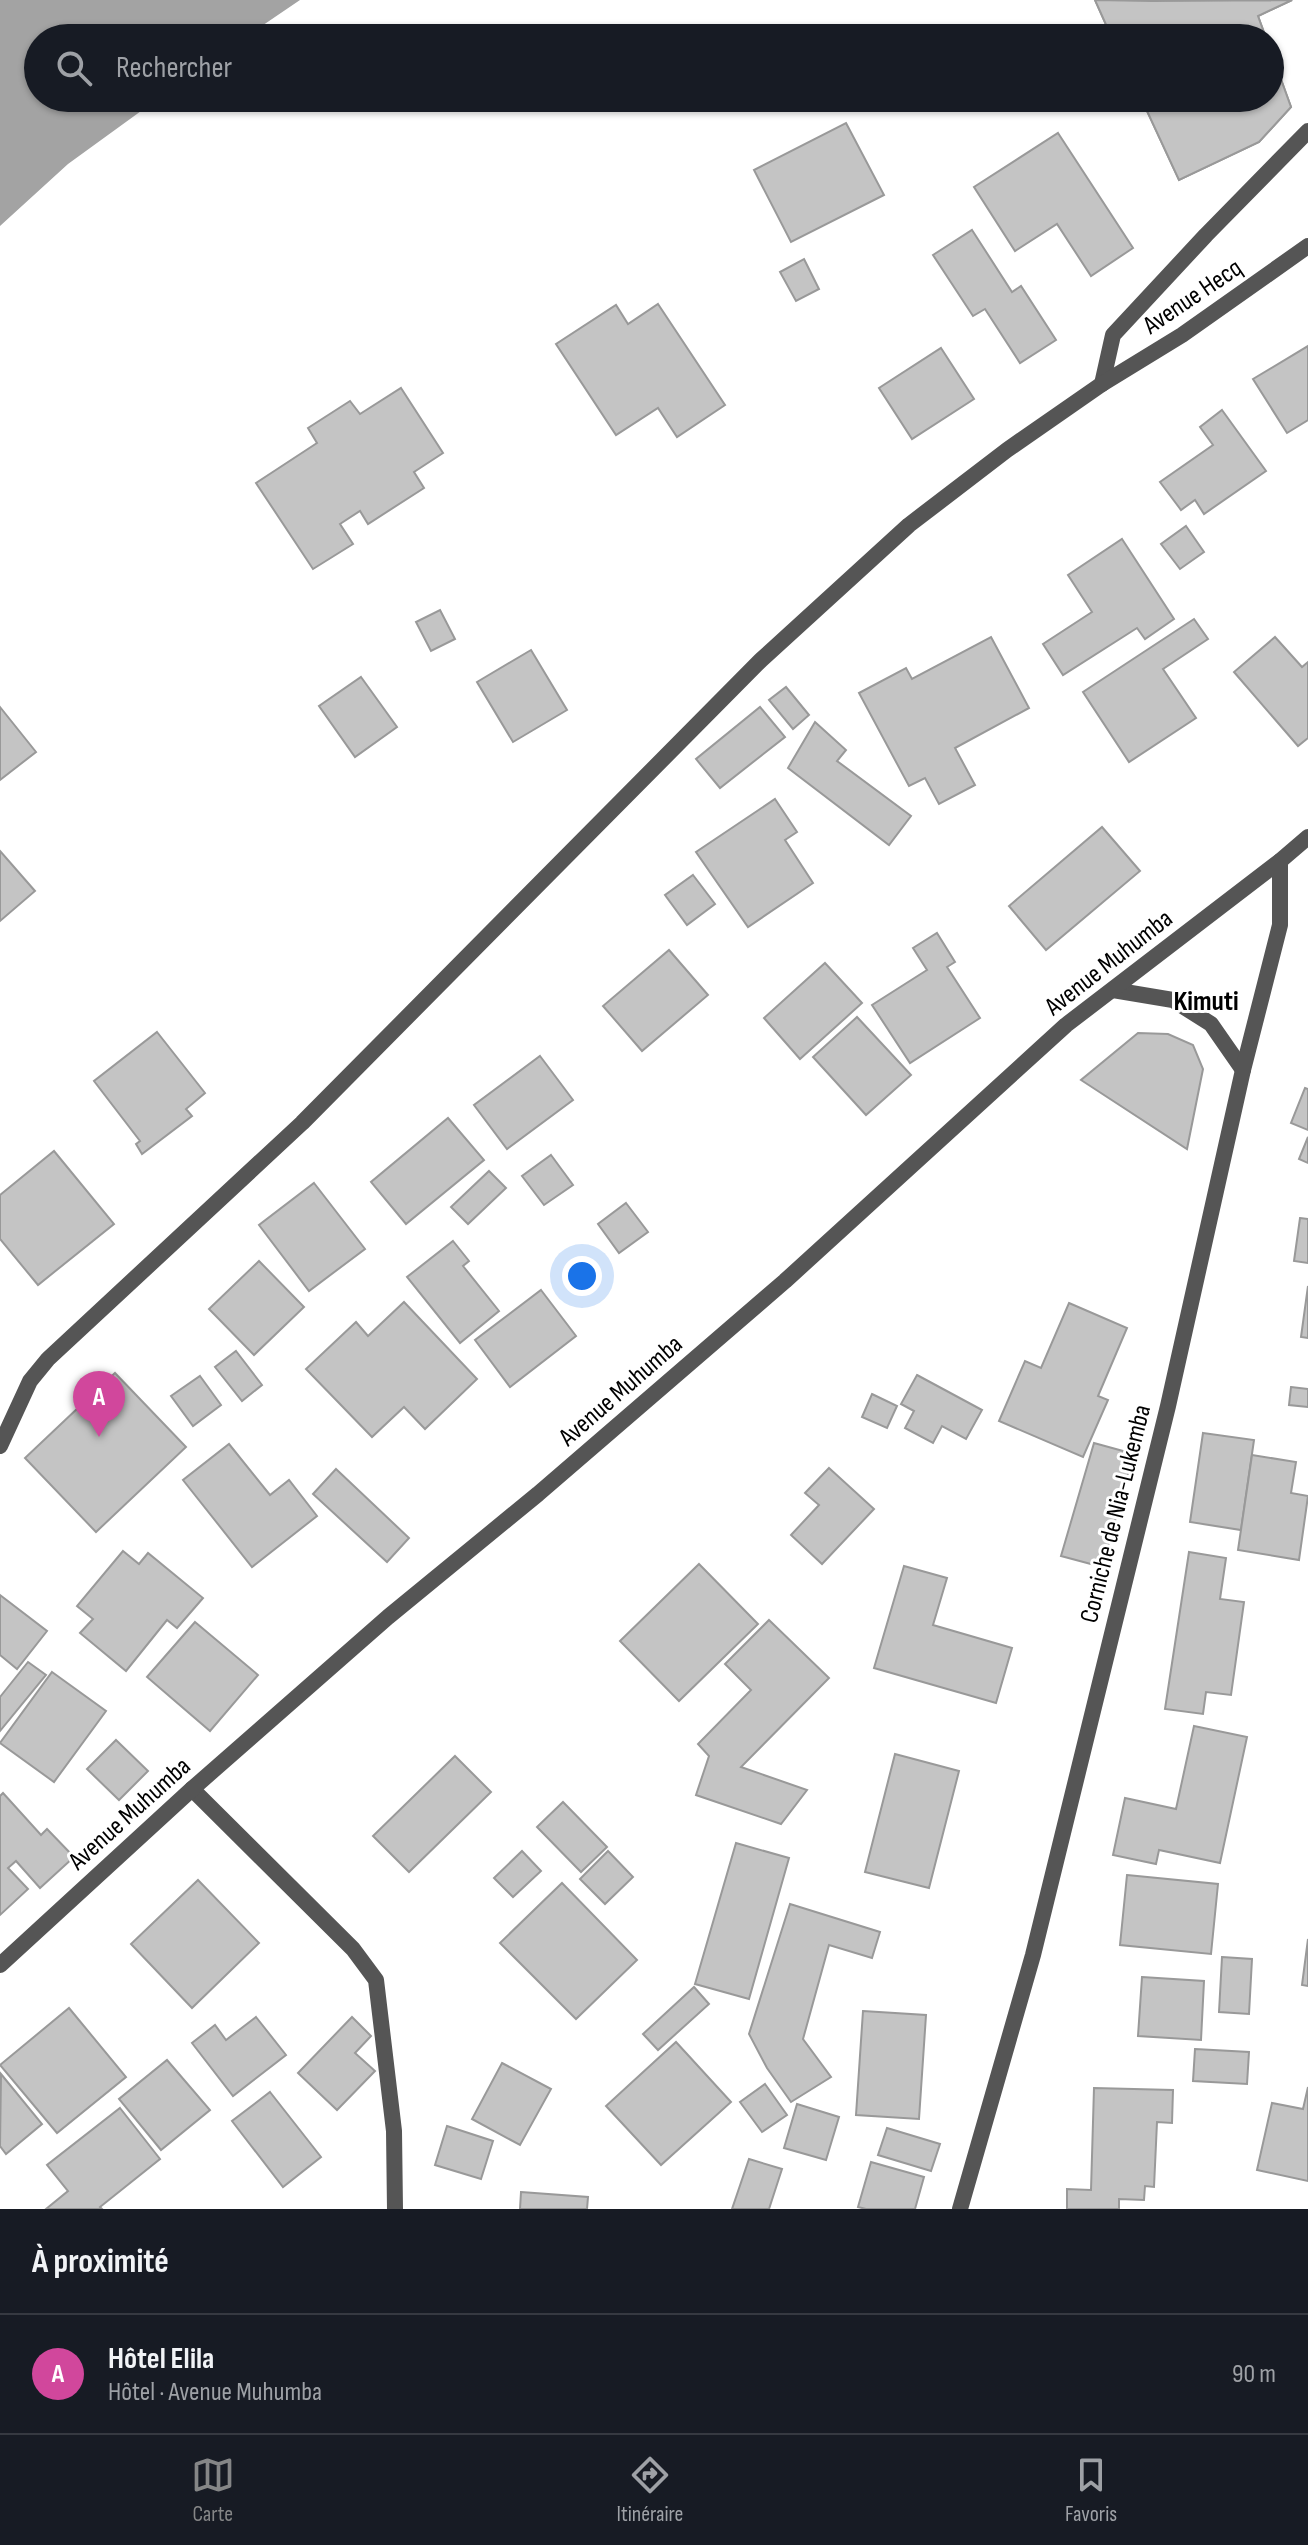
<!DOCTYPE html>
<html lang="fr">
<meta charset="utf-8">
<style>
body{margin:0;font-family:"Sofia Sans Condensed",sans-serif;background:#242831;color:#f1f3f6}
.you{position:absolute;left:582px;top:1276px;width:28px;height:28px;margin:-20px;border:6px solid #fff;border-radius:50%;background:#1a73e8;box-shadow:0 0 0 12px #1a73e833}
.badge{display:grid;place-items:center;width:52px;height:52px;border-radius:50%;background:#858687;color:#fff;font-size:26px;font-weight:700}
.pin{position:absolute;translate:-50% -66px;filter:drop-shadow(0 2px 4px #0008)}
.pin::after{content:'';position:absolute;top:42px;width:28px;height:24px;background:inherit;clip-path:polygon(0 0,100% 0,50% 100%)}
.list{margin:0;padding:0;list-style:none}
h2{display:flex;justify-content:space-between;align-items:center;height:104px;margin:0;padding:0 32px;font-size:34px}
h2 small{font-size:26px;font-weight:400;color:#9ea1a6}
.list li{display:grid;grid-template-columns:52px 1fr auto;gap:24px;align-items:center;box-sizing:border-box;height:120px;padding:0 32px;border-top:2px solid #363941}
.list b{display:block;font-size:30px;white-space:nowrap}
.list p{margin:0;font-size:26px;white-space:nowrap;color:#9ea1a6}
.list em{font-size:26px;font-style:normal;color:#9ea1a6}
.icon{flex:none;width:44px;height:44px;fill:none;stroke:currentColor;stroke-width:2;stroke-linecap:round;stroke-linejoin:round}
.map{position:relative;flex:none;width:1308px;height:2209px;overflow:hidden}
.search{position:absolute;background:#171b24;box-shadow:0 2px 6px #0004;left:24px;right:24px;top:24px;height:88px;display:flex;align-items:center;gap:20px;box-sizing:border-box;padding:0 28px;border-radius:44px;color:#9ea1a6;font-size:30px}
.sheet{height:224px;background:#171b24}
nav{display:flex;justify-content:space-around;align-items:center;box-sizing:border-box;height:112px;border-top:2px solid #363941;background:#171b24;font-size:22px;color:#9ea1a6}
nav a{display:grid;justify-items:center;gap:4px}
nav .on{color:#858687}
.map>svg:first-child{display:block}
.water{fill:#a3a3a3}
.building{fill:#c4c4c4;stroke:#999;stroke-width:2}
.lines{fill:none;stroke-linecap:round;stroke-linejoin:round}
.minor{stroke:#555;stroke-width:16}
.labels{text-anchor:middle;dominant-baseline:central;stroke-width:6;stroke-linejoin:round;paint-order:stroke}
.street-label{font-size:26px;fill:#000;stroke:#fff}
.neighbourhood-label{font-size:28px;font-weight:bold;fill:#000;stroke:#fff}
</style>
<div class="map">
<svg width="1308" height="2209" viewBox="0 0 1308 2209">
<rect width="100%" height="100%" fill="#fff"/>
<path class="water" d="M 0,0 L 300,0 L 244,38 L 38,38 L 38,98 L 159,98 L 68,164 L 0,226 Z"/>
<g class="building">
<path d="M 1095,0 L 1152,1 L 1292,0 L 1258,16 L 1266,38 L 1112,38 Z"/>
<path d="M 1095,0 L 1152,1 L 1292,0 L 1258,16 L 1266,38 L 1112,38 Z"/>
<path d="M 1094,27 L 1099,38 L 1070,38 Z"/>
<path d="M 1270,49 L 1291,107 L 1259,142 L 1179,180 L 1141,98 L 1270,98 Z"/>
<path d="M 1270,49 L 1291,107 L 1259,142 L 1179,180 L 1141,98 L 1270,98 Z"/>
<path d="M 1078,98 L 1105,98 L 1083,108 Z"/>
<path d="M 846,123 L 884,195 L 791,242 L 754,170 Z"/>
<path d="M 1058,133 L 1133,248 L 1091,276 L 1057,224 L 1015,251 L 974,187 Z"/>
<path d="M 972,230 L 1012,292 L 1021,286 L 1056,340 L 1020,363 L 985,309 L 973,316 L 933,255 Z"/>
<path d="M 804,259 L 819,289 L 796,301 L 780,272 Z"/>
<path d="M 658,304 L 725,405 L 677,437 L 658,408 L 616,435 L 556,344 L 616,305 L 628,324 Z"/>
<path d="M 1308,346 L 1308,420 L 1287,433 L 1253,379 Z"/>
<path d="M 941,348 L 974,399 L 912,439 L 879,388 Z"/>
<path d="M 401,388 L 443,453 L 414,472 L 424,488 L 368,524 L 360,511 L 340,524 L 353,544 L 313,569 L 256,483 L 317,443 L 308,428 L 350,401 L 360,414 Z"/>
<path d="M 1222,410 L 1266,471 L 1204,514 L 1195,500 L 1181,510 L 1160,482 L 1213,445 L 1200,427 Z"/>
<path d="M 1186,526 L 1204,552 L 1180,569 L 1161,544 Z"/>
<path d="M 1122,539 L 1174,619 L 1145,639 L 1137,628 L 1063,675 L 1043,644 L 1092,612 L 1068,575 Z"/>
<path d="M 440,610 L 455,639 L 431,651 L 416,622 Z"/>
<path d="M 1194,619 L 1208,639 L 1163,669 L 1196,718 L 1129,762 L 1083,692 Z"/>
<path d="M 991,637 L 1029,708 L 955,748 L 975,785 L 939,804 L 925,778 L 909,786 L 859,693 L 906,668 L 912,679 Z"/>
<path d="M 1275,637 L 1302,667 L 1308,662 L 1308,738 L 1298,746 L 1234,672 Z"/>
<path d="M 531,650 L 567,710 L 513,742 L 477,682 Z"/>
<path d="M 361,677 L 397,727 L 355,757 L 319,706 Z"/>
<path d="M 786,687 L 809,715 L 793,729 L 769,700 Z"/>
<path d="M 0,707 L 36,752 L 0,780 Z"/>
<path d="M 760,707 L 785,737 L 720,788 L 696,759 Z"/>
<path d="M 815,722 L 846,750 L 837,761 L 911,816 L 889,845 L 788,768 Z"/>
<path d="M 775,799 L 797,832 L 785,840 L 813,883 L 748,927 L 696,852 Z"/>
<path d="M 1102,827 L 1140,871 L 1046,950 L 1009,906 Z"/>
<path d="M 0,851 L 35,891 L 0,921 Z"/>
<path d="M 693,875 L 715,904 L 687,925 L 665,895 Z"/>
<path d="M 937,933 L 955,962 L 947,967 L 980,1018 L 910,1063 L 872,1005 L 927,970 L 913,948 Z"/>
<path d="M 669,950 L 708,995 L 642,1051 L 603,1006 Z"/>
<path d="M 825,963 L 862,1003 L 800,1059 L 764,1018 Z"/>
<path d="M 857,1017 L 911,1075 L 866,1115 L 813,1057 Z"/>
<path d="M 157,1032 L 205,1093 L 186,1109 L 192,1116 L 142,1154 L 136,1144 L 140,1141 L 94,1081 Z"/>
<path d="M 1138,1033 L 1168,1034 L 1193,1045 L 1203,1069 L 1187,1149 L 1081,1080 Z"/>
<path d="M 540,1056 L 573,1100 L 507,1149 L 474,1105 Z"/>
<path d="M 1305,1088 L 1308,1089 L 1308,1130 L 1291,1123 Z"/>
<path d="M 448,1118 L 484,1160 L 406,1224 L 371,1182 Z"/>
<path d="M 1308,1137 L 1308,1163 L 1299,1159 Z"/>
<path d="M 54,1151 L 114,1224 L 38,1285 L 0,1239 L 0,1195 Z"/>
<path d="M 551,1155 L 573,1185 L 544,1205 L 522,1176 Z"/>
<path d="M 489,1171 L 506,1188 L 468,1224 L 451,1207 Z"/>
<path d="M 314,1183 L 365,1249 L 309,1291 L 259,1225 Z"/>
<path d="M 626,1203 L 648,1232 L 619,1253 L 598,1224 Z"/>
<path d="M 1300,1218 L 1308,1219 L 1308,1263 L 1294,1261 Z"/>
<path d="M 453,1241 L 469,1261 L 463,1266 L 499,1311 L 460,1343 L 407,1277 Z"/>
<path d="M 259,1261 L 304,1307 L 254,1355 L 209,1309 Z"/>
<path d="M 1308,1286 L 1308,1338 L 1301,1337 Z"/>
<path d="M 541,1290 L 576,1336 L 510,1387 L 475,1340 Z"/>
<path d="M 404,1302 L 477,1379 L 425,1429 L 404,1407 L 372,1437 L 306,1369 L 356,1322 L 368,1336 Z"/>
<path d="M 1069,1303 L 1127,1328 L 1098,1396 L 1108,1400 L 1083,1457 L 999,1421 L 1025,1361 L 1041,1368 Z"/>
<path d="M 236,1351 L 262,1385 L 242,1401 L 215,1367 Z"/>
<path d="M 115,1373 L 186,1447 L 96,1532 L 25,1458 Z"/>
<path d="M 917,1375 L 982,1410 L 966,1439 L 942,1426 L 933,1443 L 905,1428 L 914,1411 L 901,1404 Z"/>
<path d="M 200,1376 L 221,1405 L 193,1426 L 171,1396 Z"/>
<path d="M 1291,1387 L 1308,1389 L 1308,1407 L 1289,1405 Z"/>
<path d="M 872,1394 L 897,1406 L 887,1428 L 862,1417 Z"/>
<path d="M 1203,1433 L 1254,1440 L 1241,1530 L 1190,1522 Z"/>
<path d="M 1094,1443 L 1134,1454 L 1102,1567 L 1061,1556 Z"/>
<path d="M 229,1444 L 270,1495 L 289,1480 L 317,1516 L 252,1567 L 183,1480 Z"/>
<path d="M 1252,1455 L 1296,1462 L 1291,1493 L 1308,1496 L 1299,1560 L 1238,1550 Z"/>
<path d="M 829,1468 L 874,1509 L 822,1564 L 791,1535 L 819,1505 L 805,1493 Z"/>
<path d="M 336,1469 L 409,1538 L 387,1562 L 313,1494 Z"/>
<path d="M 123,1551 L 139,1564 L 148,1553 L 203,1598 L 177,1628 L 167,1620 L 126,1671 L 80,1633 L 93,1619 L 77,1606 Z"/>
<path d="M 1189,1552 L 1226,1558 L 1220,1599 L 1244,1602 L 1231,1695 L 1206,1692 L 1203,1714 L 1165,1709 Z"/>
<path d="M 699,1564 L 758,1624 L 679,1701 L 620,1641 Z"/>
<path d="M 904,1566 L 947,1578 L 933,1625 L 1012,1648 L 996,1703 L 874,1668 Z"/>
<path d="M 0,1595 L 47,1631 L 17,1669 L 0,1655 Z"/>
<path d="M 769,1620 L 829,1678 L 741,1767 L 807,1790 L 781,1824 L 696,1795 L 709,1756 L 698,1744 L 751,1690 L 725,1664 Z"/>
<path d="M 195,1622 L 258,1675 L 210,1731 L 147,1677 Z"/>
<path d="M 28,1662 L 46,1675 L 0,1731 L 0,1697 Z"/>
<path d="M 52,1672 L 106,1711 L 54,1782 L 0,1743 Z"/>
<path d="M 1194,1726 L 1247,1737 L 1220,1863 L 1159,1850 L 1156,1864 L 1113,1855 L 1125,1798 L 1176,1809 Z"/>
<path d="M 116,1740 L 148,1771 L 119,1800 L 87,1769 Z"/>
<path d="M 895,1754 L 959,1771 L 929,1888 L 865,1872 Z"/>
<path d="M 455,1756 L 491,1792 L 409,1872 L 373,1836 Z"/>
<path d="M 3,1793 L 41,1835 L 47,1829 L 74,1857 L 40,1888 L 16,1861 L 8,1868 L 28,1889 L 0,1915 L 0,1796 Z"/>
<path d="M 563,1802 L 607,1847 L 581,1872 L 537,1827 Z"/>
<path d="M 736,1843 L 789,1858 L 749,1999 L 695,1984 Z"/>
<path d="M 522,1851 L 541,1871 L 513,1897 L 494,1878 Z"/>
<path d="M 608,1851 L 633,1877 L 605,1904 L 580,1879 Z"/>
<path d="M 1127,1875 L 1218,1884 L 1211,1954 L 1120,1945 Z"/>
<path d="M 198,1880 L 259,1943 L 192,2008 L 131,1944 Z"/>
<path d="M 562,1883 L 637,1960 L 576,2019 L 500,1943 Z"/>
<path d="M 790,1904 L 880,1932 L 872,1958 L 829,1945 L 803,2039 L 831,2077 L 791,2102 L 767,2068 L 749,2034 Z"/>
<path d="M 1308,1939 L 1308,1986 L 1302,1985 Z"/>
<path d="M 1222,1957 L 1252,1959 L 1249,2014 L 1219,2012 Z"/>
<path d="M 1142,1977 L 1204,1981 L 1201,2040 L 1138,2036 Z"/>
<path d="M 694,1987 L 709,2004 L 658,2050 L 643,2034 Z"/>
<path d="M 69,2008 L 126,2077 L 57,2133 L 0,2065 Z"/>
<path d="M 863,2011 L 926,2015 L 919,2119 L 856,2115 Z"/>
<path d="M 256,2017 L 286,2055 L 233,2096 L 192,2043 L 215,2025 L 226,2040 Z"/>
<path d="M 352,2017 L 371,2036 L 355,2053 L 375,2071 L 337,2110 L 298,2073 Z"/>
<path d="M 676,2042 L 731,2102 L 661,2165 L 606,2106 Z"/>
<path d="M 1195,2049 L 1249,2052 L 1247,2084 L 1193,2081 Z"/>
<path d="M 167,2060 L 210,2110 L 161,2150 L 119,2099 Z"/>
<path d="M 502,2063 L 551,2089 L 520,2145 L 472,2119 Z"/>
<path d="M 1,2074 L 42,2124 L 6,2154 L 0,2146 Z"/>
<path d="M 765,2084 L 787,2115 L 762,2132 L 740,2102 Z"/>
<path d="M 1308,2087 L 1308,2181 L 1257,2170 L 1272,2103 L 1303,2109 Z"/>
<path d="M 1094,2088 L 1173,2090 L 1172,2123 L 1157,2122 L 1154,2187 L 1145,2186 L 1144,2200 L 1119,2199 L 1119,2209 L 1067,2209 L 1067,2189 L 1091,2190 Z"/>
<path d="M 270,2092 L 321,2157 L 283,2187 L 232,2121 Z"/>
<path d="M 797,2104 L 839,2117 L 826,2160 L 784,2148 Z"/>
<path d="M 120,2108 L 160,2159 L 100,2207 L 102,2209 L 46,2209 L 68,2191 L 47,2165 Z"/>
<path d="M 447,2126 L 493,2141 L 481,2179 L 435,2165 Z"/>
<path d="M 887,2128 L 940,2144 L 931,2171 L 878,2155 Z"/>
<path d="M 749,2159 L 782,2169 L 769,2209 L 732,2209 Z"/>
<path d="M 871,2162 L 924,2177 L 915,2209 L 866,2209 L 858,2207 Z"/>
<path d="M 521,2192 L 588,2197 L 587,2209 L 520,2209 Z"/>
</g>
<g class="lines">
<g class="minor">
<path d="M 1102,384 L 1113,335 L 1206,235 L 1308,131"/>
<path d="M 1113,990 L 1173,1000 L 1211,1024 L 1243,1070"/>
<path d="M 0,1446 L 30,1381 L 48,1359 L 302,1123 L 761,660 L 909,525 L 1007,450 L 1102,384 L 1182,335 L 1308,246"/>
<path d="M 192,1789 L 353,1949 L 376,1980 L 394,2131 L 395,2209"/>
<path d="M 0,1965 L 192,1789 L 388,1617 L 538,1494 L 785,1281 L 1066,1025 L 1280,861"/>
<path d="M 960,2209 L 1033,1955 L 1168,1406 L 1243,1070 L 1280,925 L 1280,861 L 1308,837"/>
</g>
</g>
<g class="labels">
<g class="street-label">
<text transform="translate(1193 297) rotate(-34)">Avenue Hecq</text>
<text transform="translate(1109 963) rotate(-38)">Avenue Muhumba</text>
<text transform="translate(621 1391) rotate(-41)">Avenue Muhumba</text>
<text transform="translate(1116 1514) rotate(-76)">Corniche de Nia-Lukemba</text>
<text transform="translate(130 1814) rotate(-42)">Avenue Muhumba</text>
</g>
<g class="neighbourhood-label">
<text x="1206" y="1001">Kimuti</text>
</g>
</g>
</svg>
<div class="you"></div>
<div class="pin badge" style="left:99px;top:1437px;background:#d1479c">A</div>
<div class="search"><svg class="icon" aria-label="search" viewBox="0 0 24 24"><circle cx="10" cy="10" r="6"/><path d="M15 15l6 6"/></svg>Rechercher</div>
</div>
<section class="sheet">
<h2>À proximité<small></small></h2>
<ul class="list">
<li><span class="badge" style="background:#d1479c">A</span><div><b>Hôtel Elila</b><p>Hôtel · Avenue Muhumba</p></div><em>90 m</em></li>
</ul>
</section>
<nav>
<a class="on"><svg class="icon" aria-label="map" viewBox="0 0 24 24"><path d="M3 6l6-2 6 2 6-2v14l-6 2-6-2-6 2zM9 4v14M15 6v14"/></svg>Carte</a>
<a><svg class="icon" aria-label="directions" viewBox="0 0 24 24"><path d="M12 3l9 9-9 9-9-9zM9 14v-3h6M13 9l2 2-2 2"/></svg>Itinéraire</a>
<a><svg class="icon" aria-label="saved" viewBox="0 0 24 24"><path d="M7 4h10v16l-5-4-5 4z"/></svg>Favoris</a>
</nav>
